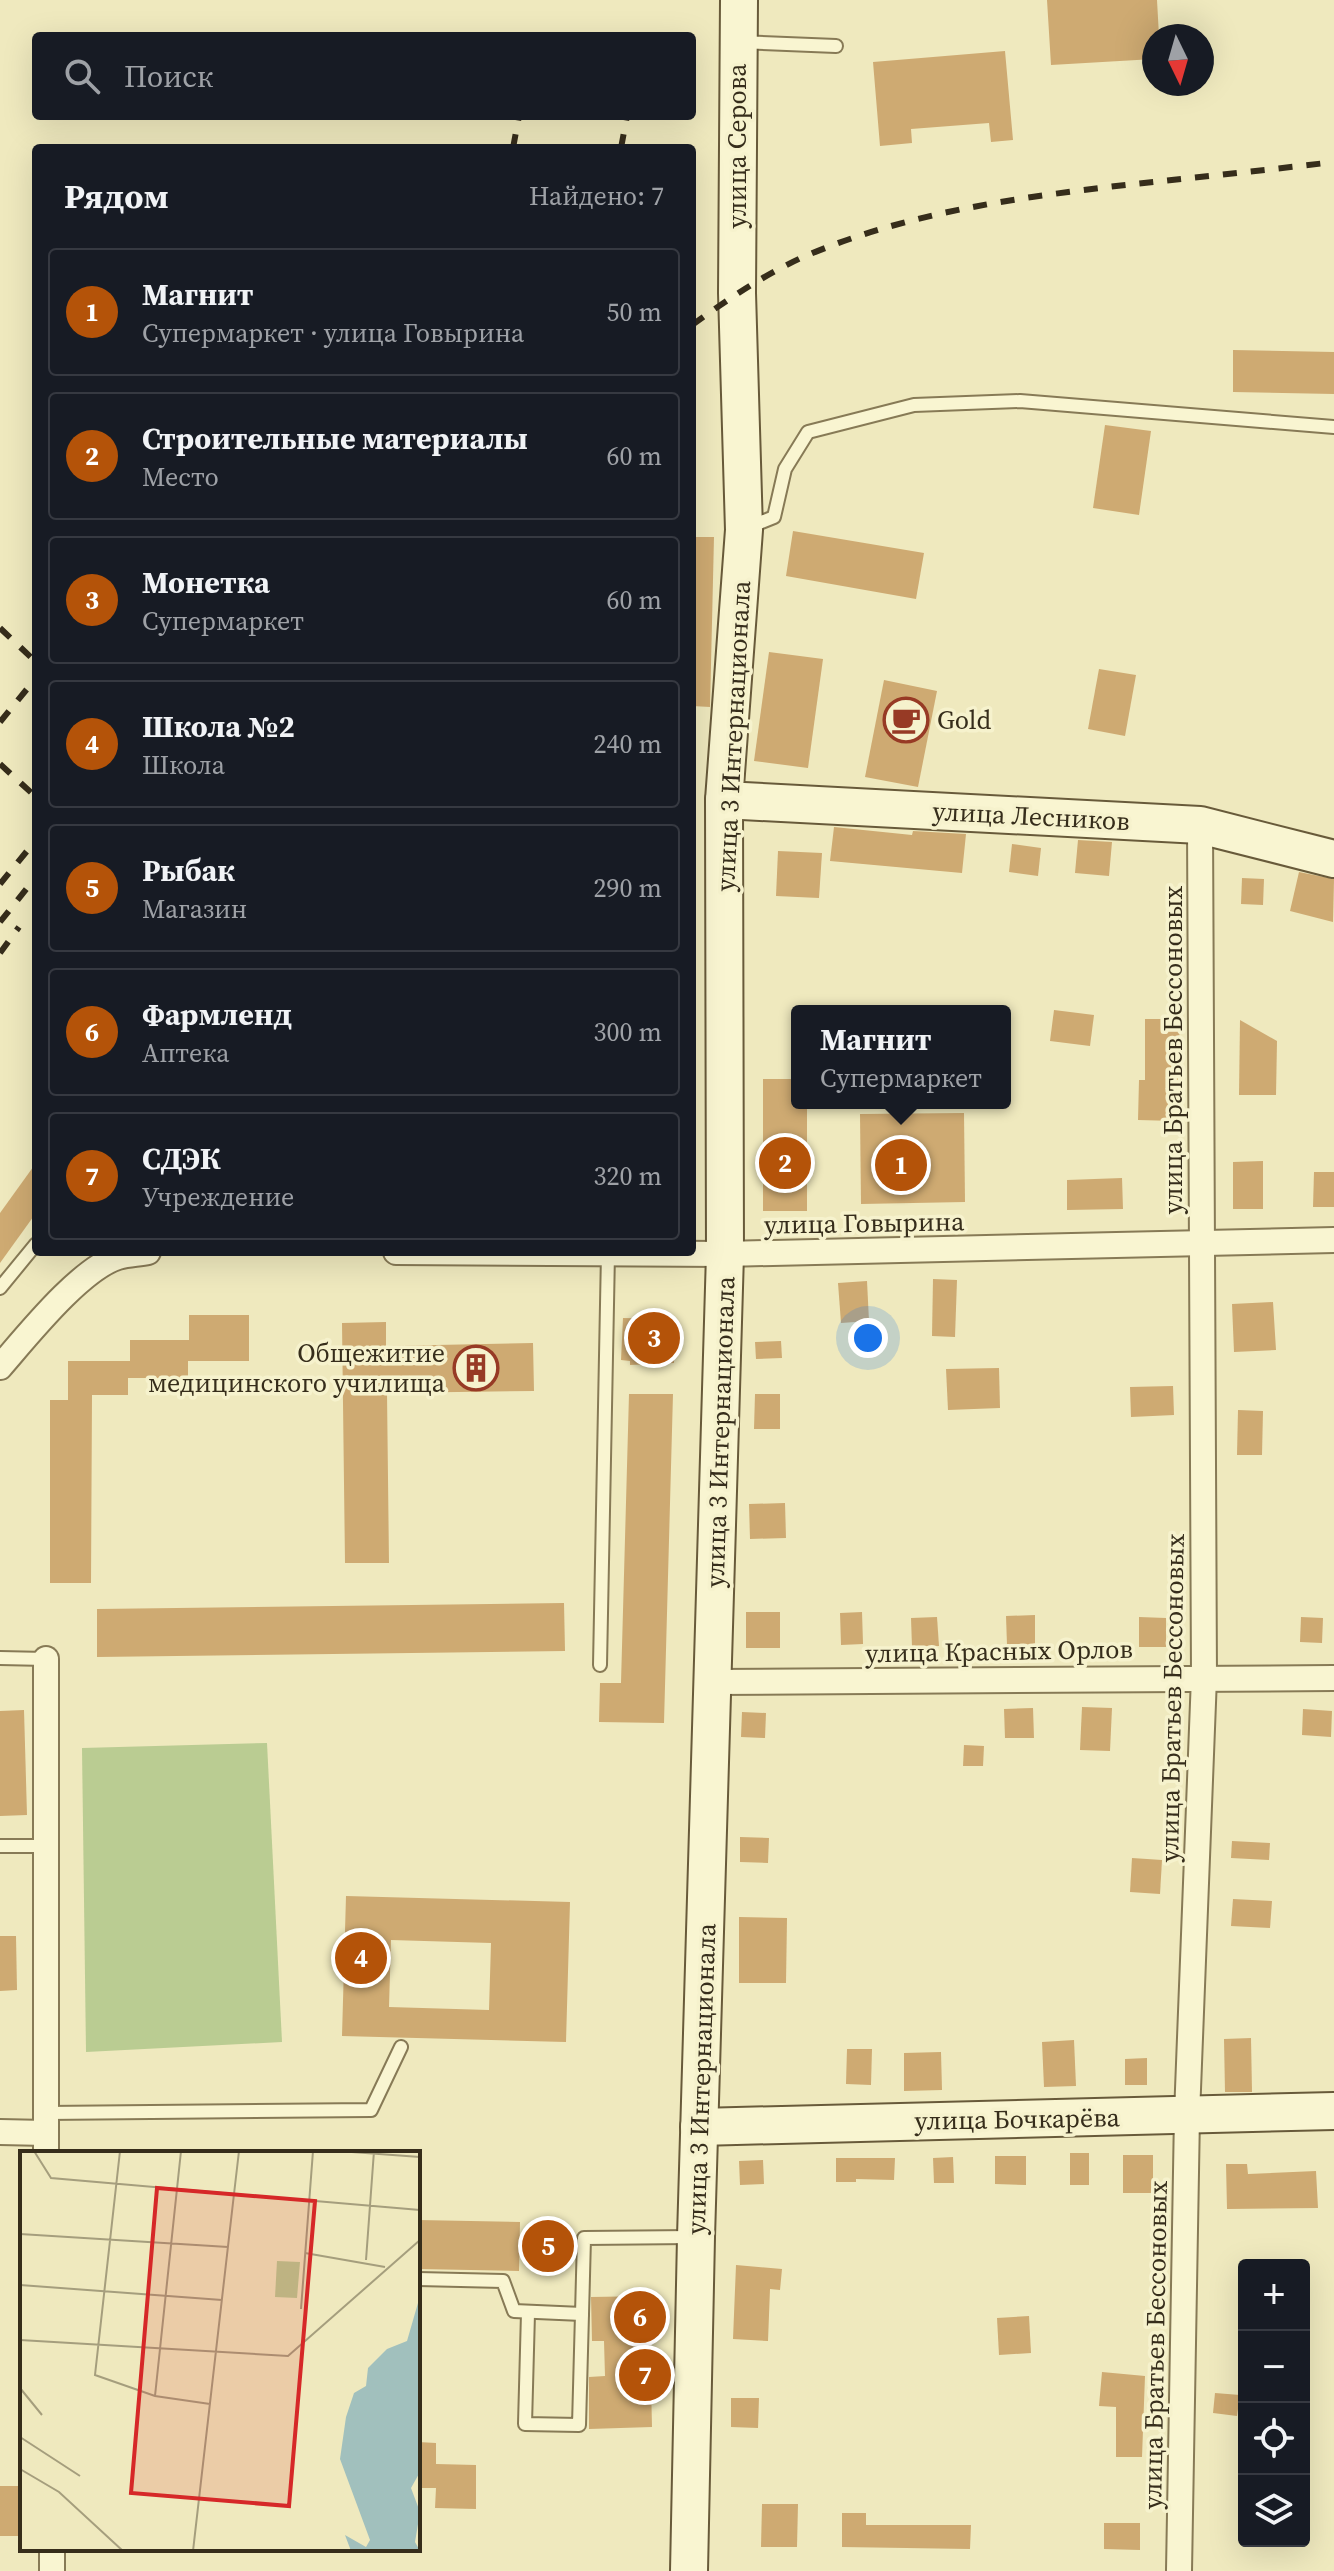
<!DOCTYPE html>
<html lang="ru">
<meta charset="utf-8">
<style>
body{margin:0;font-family:"Source Serif 4",serif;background:#242831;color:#f1f3f6}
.controls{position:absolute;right:24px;bottom:24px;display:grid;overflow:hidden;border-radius:8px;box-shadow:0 8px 32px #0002}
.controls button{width:72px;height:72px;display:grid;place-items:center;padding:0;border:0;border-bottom:2px solid #363941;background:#171b24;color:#f1f3f6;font:40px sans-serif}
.compass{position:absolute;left:1142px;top:24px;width:72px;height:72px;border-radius:50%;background:#171b24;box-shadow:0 8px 32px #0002;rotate:175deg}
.you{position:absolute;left:868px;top:1338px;width:28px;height:28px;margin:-20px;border:6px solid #fff;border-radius:50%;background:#1a73e8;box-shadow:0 0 0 12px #1a73e833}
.badge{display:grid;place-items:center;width:52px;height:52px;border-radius:50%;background:#b45309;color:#fff;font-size:26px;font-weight:700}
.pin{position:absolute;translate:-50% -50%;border:4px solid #fff;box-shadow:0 2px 8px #0006}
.popup{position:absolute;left:791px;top:1005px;width:220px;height:104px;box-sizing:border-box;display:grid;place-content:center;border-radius:8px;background:#171b24;filter:drop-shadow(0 2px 6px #0005);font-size:26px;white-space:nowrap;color:#9ea1a6}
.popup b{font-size:30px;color:#f1f3f6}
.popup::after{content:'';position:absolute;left:50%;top:100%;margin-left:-16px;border:16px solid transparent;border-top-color:#171b24}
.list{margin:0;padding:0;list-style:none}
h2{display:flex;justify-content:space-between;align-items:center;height:104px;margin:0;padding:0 32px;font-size:34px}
h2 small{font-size:26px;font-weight:400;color:#9ea1a6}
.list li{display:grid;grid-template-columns:52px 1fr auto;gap:24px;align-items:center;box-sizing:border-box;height:128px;margin:0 16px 16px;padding:0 16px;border:2px solid #363941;border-radius:8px}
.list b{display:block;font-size:30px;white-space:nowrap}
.list p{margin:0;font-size:26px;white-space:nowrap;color:#9ea1a6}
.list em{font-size:26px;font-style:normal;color:#9ea1a6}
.icon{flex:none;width:44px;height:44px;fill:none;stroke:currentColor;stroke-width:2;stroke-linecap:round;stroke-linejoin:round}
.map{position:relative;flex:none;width:1334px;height:2571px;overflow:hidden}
.search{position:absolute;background:#171b24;box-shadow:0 8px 32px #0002;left:32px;top:32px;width:664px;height:88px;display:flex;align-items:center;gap:20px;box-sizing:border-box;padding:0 28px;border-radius:8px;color:#9ea1a6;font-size:30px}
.panel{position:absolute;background:#171b24;box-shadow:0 8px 32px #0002;left:32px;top:144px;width:664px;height:1112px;border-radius:8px}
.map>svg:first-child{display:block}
.green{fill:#bacc92}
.building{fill:#ceaa72;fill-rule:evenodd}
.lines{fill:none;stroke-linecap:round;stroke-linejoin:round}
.lane-casing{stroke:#877a56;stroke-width:16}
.street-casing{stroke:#877a56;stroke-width:28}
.secondary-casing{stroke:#685a3a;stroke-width:40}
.lane{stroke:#f9f5d1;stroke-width:12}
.street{stroke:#f9f5d1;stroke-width:24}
.secondary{stroke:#f9f5d1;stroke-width:36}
.rail{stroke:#362d1b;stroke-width:6;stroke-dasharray:14 14;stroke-linecap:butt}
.labels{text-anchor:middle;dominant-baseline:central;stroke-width:7;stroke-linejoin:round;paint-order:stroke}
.street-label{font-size:26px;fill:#362d1b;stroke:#f6f2cd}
.poi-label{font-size:26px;fill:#362d1b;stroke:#f6f2cd;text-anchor:start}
.inset-road{fill:none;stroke:#a59e7d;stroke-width:2}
.view{fill:#d62828;fill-opacity:0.15;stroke:#d62828;stroke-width:4}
.inset-edge{fill:none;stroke:#362d1b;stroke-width:4}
</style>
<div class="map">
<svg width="1334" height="2571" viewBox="0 0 1334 2571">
<rect width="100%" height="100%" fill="#efe9be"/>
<path class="green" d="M 267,1743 L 282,2042 L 86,2052 L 82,1748 Z"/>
<g class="building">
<path d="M 1047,0 L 1157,0 L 1159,36 L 1154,36 L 1154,59 L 1051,65 Z"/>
<path d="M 1005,51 L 1013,140 L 991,142 L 989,123 L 911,129 L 912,143 L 880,146 L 873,62 Z"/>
<path d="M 1233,350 L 1334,352 L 1334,394 L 1233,392 Z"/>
<path d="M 1105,425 L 1151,431 L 1139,515 L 1093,508 Z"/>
<path d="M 793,531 L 924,553 L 916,599 L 786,576 Z"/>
<path d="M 692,537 L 714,537 L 710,707 L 692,706 Z"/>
<path d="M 769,652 L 823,659 L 808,768 L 754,761 Z"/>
<path d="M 1099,669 L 1136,675 L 1125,736 L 1088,729 Z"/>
<path d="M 884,680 L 937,691 L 918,787 L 865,777 Z"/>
<path d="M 834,827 L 912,835 L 913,831 L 966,834 L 962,873 L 830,861 Z"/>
<path d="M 1078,840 L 1112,842 L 1109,876 L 1075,873 Z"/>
<path d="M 1012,844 L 1041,848 L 1038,876 L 1009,872 Z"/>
<path d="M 778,851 L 822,853 L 819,898 L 776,896 Z"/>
<path d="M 1299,872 L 1334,879 L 1333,922 L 1290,911 Z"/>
<path d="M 1242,878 L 1264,879 L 1263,905 L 1241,904 Z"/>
<path d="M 1054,1010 L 1094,1015 L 1090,1046 L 1050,1041 Z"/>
<path d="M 1145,1019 L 1180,1019 L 1176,1121 L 1138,1120 L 1139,1080 L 1145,1080 Z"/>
<path d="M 1240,1020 L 1277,1041 L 1276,1095 L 1239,1095 Z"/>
<path d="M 763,1079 L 797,1079 L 797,1103 L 807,1103 L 807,1211 L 763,1211 Z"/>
<path d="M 964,1113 L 965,1202 L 861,1204 L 860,1114 Z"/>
<path d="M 1263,1161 L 1263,1209 L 1233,1209 L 1233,1162 Z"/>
<path d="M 36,1163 L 36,1213 L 0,1263 L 0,1213 Z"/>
<path d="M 1314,1172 L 1334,1172 L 1334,1207 L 1313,1207 Z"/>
<path d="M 1122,1178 L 1123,1209 L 1067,1210 L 1067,1180 Z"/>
<path d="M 933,1279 L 957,1280 L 955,1337 L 932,1336 Z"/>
<path d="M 867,1281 L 869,1321 L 841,1323 L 838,1283 Z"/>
<path d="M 1273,1302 L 1276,1350 L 1234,1352 L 1232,1304 Z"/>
<path d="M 189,1315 L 249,1315 L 249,1361 L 188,1361 L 188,1378 L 128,1378 L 128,1395 L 92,1395 L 91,1583 L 50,1583 L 50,1400 L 68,1400 L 68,1361 L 130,1361 L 130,1340 L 189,1340 Z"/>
<path d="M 623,1318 L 675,1319 L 674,1363 L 630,1365 L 630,1361 L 621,1360 Z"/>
<path d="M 386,1322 L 386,1346 L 533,1343 L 534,1391 L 387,1393 L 389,1563 L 345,1563 L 342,1323 Z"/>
<path d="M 781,1341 L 782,1358 L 756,1359 L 755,1342 Z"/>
<path d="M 999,1368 L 1000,1408 L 948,1410 L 946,1369 Z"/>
<path d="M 1173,1386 L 1174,1415 L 1131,1417 L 1130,1387 Z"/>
<path d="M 629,1394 L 673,1394 L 664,1723 L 599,1722 L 600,1683 L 621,1683 Z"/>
<path d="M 755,1394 L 780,1394 L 780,1429 L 754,1429 Z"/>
<path d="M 1238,1410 L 1263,1411 L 1262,1455 L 1237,1455 Z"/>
<path d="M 785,1503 L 786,1538 L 750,1539 L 749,1504 Z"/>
<path d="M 564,1603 L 565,1651 L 97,1657 L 97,1609 Z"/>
<rect x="746" y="1612" width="34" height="36"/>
<path d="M 862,1612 L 863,1644 L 841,1645 L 840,1613 Z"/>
<path d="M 1035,1615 L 1035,1645 L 1007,1645 L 1006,1616 Z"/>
<path d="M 937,1617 L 939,1646 L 912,1647 L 911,1618 Z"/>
<path d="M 1139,1617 L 1166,1618 L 1166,1647 L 1139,1647 Z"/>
<path d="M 1301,1617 L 1323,1618 L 1322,1643 L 1300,1642 Z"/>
<path d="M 1082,1707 L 1112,1708 L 1110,1751 L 1080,1750 Z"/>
<path d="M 1033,1708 L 1034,1738 L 1005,1738 L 1004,1709 Z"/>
<path d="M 1303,1709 L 1332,1711 L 1331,1737 L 1302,1735 Z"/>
<path d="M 24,1710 L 27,1815 L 0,1816 L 0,1711 Z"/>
<path d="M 742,1712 L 766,1713 L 765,1738 L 741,1737 Z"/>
<path d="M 964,1745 L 984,1746 L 983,1766 L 963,1766 Z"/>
<path d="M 740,1837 L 769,1838 L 768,1863 L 740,1862 Z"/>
<path d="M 1232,1841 L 1270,1843 L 1269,1860 L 1231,1858 Z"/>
<path d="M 1132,1858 L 1162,1860 L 1160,1894 L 1130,1892 Z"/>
<path d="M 346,1896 L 570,1902 L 566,2042 L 342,2036 ZM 391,1940 L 491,1943 L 489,2010 L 389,2007 Z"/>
<path d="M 1233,1899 L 1272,1901 L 1270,1928 L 1231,1926 Z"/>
<path d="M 739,1917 L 787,1918 L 786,1983 L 739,1983 Z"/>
<path d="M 0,1936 L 16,1936 L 17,1990 L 0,1991 Z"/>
<path d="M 1251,2038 L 1252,2092 L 1225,2092 L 1224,2039 Z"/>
<path d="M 1074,2040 L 1076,2086 L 1044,2087 L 1042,2042 Z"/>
<path d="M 847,2049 L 872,2049 L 871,2085 L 846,2084 Z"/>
<path d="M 941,2052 L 942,2090 L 904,2091 L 904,2053 Z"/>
<path d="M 1147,2058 L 1147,2085 L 1125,2085 L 1125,2059 Z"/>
<rect x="1070" y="2153" width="19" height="32"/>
<rect x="1123" y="2155" width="30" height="38"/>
<path d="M 995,2156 L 1026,2156 L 1026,2185 L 995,2184 Z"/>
<path d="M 953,2157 L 954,2183 L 934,2183 L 933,2158 Z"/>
<path d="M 836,2158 L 895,2158 L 894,2180 L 856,2179 L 856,2182 L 836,2182 Z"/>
<path d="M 763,2160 L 764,2184 L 740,2185 L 739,2161 Z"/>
<path d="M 1226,2164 L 1247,2164 L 1248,2174 L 1316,2171 L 1318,2208 L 1227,2209 Z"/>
<path d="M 418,2220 L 520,2222 L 519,2271 L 418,2269 Z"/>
<path d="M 736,2265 L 782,2269 L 780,2290 L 770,2289 L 768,2341 L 733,2339 Z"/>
<path d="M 649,2296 L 652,2427 L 589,2429 L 589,2377 L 605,2376 L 604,2341 L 592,2341 L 591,2297 Z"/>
<path d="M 1029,2316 L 1031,2353 L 999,2355 L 997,2318 Z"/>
<path d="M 1102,2372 L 1145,2376 L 1142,2457 L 1116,2457 L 1116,2407 L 1099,2406 Z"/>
<path d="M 1215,2393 L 1240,2395 L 1237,2416 L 1213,2413 Z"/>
<path d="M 731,2398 L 759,2398 L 758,2428 L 731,2427 Z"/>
<path d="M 418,2442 L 436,2443 L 436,2464 L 476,2465 L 476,2509 L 435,2508 L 436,2488 L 418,2488 Z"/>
<rect x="0" y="2486" width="18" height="50"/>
<path d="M 762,2504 L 798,2504 L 797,2547 L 761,2547 Z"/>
<path d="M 842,2513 L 866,2513 L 866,2525 L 971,2525 L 970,2549 L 842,2547 Z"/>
<path d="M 1104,2523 L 1140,2523 L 1140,2550 L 1104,2549 Z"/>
</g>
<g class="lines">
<g class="lane-casing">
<g id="lane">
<path d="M 740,42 L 836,46"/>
<path d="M 747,528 L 774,517 L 785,469 L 808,432 L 914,405 L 1020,401 L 1334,427"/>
<path d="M 0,1288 L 36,1244"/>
<path d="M 0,1658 L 46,1659"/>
<path d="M 600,1665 L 608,1253"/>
<path d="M 0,1846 L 46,1846"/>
<path d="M 46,2113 L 371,2110 L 401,2047"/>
<path d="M 418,2279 L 503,2281 L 514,2311 L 582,2314 L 584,2238 L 692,2237"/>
<path d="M 528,2313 L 525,2424 L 579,2425 L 582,2314"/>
</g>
</g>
<g class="street-casing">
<g id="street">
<path d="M 396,1252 L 725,1254 L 1334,1240"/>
<path d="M 0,1367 C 27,1336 80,1269 118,1257 C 127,1254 139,1254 148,1252"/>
<path d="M 46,1659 L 46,2153"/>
<path d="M 713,1682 L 1334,1678"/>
<path d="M 0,2132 L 46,2133"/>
<path d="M 52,2549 L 52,2571"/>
<path d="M 1179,2571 L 1187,2115 L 1204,1677 L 1200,825"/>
</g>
</g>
<g class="secondary-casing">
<g id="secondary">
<path d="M 724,800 L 1200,825 L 1334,859"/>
<path d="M 699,2127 L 1334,2111"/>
<path d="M 689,2571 L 696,2237 L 725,1254 L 724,800 L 744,530 L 737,293 L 739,0"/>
</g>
</g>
<use href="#lane" class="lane"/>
<use href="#street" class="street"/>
<use href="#secondary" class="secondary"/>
<g class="rail">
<path d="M 513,148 L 519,116"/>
<path d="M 621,148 L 627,116"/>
<path d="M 692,325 C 727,300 762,276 801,258 C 906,212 1021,197 1134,184 C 1200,177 1267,170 1334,162"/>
<path d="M 0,628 L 36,662"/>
<path d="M 0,722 L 36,678"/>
<path d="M 0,764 L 36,797"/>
<path d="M 0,884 L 36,840"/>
<path d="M 0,922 L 36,877"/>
<path d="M 0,953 L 19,927"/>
</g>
</g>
<defs>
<g id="cafe-ring" transform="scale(2.3)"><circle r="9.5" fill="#f6f2cd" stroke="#973a25" stroke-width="1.5"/><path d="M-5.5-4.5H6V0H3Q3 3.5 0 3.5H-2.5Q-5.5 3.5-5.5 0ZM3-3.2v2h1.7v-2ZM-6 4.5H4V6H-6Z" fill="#973a25"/></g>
<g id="building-ring" transform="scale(2.3)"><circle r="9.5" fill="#f6f2cd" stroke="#973a25" stroke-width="1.5"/><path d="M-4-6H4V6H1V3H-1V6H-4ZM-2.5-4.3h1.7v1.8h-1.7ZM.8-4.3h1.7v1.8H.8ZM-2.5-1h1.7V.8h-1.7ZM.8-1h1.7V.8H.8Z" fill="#973a25"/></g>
</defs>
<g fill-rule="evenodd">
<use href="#cafe-ring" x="906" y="720"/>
<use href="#building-ring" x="476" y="1368"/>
</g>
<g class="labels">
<g class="street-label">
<text transform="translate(737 146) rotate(-90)">улица Серова</text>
<text transform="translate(733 736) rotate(-87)">улица 3 Интернационала</text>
<text transform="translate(1031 816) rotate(3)">улица Лесников</text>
<text transform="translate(1173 1050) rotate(-90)">улица Братьев Бессоновых</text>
<text transform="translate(864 1223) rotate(-1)">улица Говырина</text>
<text transform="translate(720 1432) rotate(-88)">улица 3 Интернационала</text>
<text transform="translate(999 1651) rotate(-1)">улица Красных Орлов</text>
<text transform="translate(1172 1698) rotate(-89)">улица Братьев Бессоновых</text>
<text transform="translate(701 2079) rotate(-88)">улица 3 Интернационала</text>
<text transform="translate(1017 2119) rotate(-1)">улица Бочкарёва</text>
<text transform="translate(1155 2345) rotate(-89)">улица Братьев Бессоновых</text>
</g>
<g class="poi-label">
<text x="937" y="720">Gold</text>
<text x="445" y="1353" text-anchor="end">Общежитие<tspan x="445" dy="30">медицинского училища</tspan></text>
</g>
</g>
<g transform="translate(20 2151)">
<rect width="400" height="400" fill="#efe9be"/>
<path d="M 257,110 L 280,111 L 277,147 L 255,146 Z" fill="#bacc92"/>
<path d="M 400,145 L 400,321 L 391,337 L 400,361 L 395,391 L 400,400 L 331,400 L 325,384 L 346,396 L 350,389 L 320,308 L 326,266 L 334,242 L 346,235 L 348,217 L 367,198 L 387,190 Z" fill="#a1c0bd"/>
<path class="inset-road" d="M 14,0 L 31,27 L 214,43 L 219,0M 100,0 L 75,224 L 135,245 L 190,253M 318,0 L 400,6M 0,83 L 208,96M 285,102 L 365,116M 346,109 L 354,0M 0,134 L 202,149M 281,158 L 293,0M 0,189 L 268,205 L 400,89M 0,237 L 22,264M 135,245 L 161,0M 0,286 L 60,325M 0,318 L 39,341 L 103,400M 173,400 L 214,43 L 400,59"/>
<path class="view" d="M 137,37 L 295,50 L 269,355 L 111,342 Z"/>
<rect width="400" height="400" class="inset-edge"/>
</g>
</svg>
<div class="controls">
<button>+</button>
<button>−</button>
<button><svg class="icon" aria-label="locate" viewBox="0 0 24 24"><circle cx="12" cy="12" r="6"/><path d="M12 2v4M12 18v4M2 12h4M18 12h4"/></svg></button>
<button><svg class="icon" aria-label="layers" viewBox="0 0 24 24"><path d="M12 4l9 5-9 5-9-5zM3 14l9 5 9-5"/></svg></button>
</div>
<svg class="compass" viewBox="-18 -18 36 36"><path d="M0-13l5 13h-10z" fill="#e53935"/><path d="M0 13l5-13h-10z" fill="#9ea1a6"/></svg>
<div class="you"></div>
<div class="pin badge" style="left:901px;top:1165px">1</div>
<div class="popup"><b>Магнит</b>Супермаркет</div>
<div class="pin badge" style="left:785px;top:1163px">2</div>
<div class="pin badge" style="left:654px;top:1338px">3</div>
<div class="pin badge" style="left:361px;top:1958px">4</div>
<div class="pin badge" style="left:548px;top:2246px">5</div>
<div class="pin badge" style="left:640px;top:2317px">6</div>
<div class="pin badge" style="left:645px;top:2375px">7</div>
<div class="search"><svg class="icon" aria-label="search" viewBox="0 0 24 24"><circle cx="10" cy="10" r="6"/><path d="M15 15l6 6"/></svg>Поиск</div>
<section class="panel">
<h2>Рядом<small>Найдено: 7</small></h2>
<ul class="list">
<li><span class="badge">1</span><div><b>Магнит</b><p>Супермаркет · улица Говырина</p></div><em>50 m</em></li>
<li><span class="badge">2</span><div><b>Строительные материалы</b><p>Место</p></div><em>60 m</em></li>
<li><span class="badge">3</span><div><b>Монетка</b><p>Супермаркет</p></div><em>60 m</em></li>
<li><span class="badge">4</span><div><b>Школа №2</b><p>Школа</p></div><em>240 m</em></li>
<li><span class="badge">5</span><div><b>Рыбак</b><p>Магазин</p></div><em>290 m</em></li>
<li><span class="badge">6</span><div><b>Фармленд</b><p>Аптека</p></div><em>300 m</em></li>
<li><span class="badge">7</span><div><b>СДЭК</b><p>Учреждение</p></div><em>320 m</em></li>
</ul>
</section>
</div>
